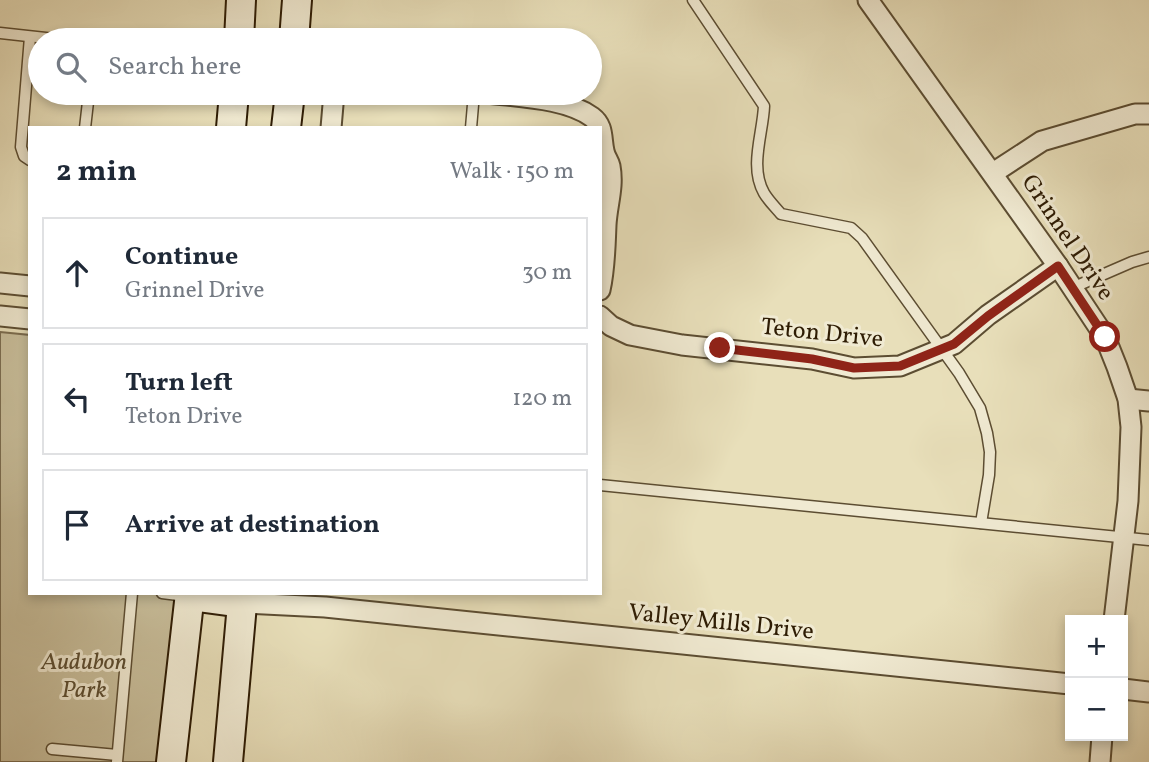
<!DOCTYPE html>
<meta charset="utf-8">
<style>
body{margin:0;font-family:Vollkorn,serif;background:#f6f6f7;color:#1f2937}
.controls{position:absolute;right:21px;bottom:21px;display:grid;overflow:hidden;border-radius:0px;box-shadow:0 4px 10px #0003}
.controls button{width:63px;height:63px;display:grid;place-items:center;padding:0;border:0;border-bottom:2px solid #e0e1e3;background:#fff;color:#1f2937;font:35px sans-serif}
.stop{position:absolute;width:21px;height:21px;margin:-16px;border:5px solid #8f2418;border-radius:50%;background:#fff}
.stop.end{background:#8f2418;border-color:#fff;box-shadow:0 2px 7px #0008}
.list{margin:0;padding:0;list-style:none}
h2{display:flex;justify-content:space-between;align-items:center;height:91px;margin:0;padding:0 28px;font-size:30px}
h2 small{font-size:23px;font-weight:400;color:#747a83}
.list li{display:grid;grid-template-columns:46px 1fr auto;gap:21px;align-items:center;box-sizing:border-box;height:112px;margin:0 14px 14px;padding:0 14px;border:2px solid #e0e1e3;border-radius:0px}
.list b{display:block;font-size:26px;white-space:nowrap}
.list p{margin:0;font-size:23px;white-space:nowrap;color:#747a83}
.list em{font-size:23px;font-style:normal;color:#747a83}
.icon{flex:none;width:38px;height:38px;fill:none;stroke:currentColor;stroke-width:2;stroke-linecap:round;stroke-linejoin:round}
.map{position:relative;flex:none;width:1149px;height:762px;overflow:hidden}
.search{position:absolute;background:#fff;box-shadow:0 4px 10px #0003;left:28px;top:28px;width:574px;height:77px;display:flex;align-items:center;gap:18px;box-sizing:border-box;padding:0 24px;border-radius:38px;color:#747a83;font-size:26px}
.panel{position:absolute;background:#fff;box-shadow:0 4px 10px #0003;left:28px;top:126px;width:574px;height:469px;border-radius:0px}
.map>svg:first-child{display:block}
.green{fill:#c8be9b;stroke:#7b6d50;stroke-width:2}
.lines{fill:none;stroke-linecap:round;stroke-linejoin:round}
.service-casing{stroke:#5c4d32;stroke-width:13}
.minor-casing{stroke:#5c4d32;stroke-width:23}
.secondary-casing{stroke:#2e1c04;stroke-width:32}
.service{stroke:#f0ead2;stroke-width:10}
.minor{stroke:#f0ead2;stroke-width:19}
.secondary{stroke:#f0ead2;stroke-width:28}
.route{stroke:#8f2418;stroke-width:9}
.labels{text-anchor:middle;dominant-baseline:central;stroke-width:6;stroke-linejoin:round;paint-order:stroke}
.street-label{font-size:24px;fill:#2e1c04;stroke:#f0ead2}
.park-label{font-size:24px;font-style:italic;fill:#5c4d31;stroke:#f0ead2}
</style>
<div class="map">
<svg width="1149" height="762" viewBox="0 0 1149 762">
<rect width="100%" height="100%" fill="#e8dfba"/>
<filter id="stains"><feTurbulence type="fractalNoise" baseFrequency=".00286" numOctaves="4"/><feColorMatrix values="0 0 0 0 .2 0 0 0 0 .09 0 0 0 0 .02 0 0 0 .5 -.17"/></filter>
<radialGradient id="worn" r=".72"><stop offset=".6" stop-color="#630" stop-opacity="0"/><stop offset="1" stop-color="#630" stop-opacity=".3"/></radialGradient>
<path class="green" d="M 0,332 L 30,335 L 30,593 L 180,593 L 160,762 L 0,762 Z"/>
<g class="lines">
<g class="service-casing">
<g id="service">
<path d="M 693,0 L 764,106 C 763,133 749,167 764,193 C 768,200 775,207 781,214 L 851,228 L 862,238 L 959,373 L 980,408 L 987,433 L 990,452 L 989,475 L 981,523"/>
<path d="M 0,33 L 64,40"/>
<path d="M 85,128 L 89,93"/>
<path d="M 471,128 L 474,93"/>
<path d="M 30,160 L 24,156 L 21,147 L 30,37"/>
<path d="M 1072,288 L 1132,262 L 1149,257"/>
<path d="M 600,485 L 1149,540"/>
<path d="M 162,593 L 186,596"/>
<path d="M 52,749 L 117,755"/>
<path d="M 117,762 L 132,593"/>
</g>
</g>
<g class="minor-casing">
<g id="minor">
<path d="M 868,0 L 1058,266 L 1105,337 L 1117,367 L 1128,399 L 1131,427 L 1128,501 L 1114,620"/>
<path d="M 488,93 C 519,97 566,98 592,117 C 604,126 601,138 604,151 C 605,157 609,161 610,166 C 614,187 607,205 606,225 C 605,247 605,268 600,290"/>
<path d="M 331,128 L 334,93"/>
<path d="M 993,173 L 1042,141 L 1135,114 L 1149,114"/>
<path d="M 0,283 L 30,286"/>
<path d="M 0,316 L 30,319"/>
<path d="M 600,316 L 611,326 L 630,335 L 682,345 L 812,359 L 854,368 L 900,366 L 954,344 L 988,315 L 1058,266"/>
<path d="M 1128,399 L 1149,401"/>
<path d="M 242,603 L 325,607 L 1070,684"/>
<path d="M 1123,689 L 1149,692"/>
<path d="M 1100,762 L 1102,736"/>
</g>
</g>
<g class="secondary-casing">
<g id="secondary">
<path d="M 239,40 L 241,0"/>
<path d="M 294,40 L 297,0"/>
<path d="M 231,128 L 234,93"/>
<path d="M 286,128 L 290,93"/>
<path d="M 190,596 L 242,603"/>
<path d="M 171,762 L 190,593"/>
<path d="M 228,762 L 243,593"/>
</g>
</g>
<use href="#service" class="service"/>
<use href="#minor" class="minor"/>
<use href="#secondary" class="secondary"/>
</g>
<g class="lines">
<path class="route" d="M 720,348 L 812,359 L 854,368 L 900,366 L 954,344 L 988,316 L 1058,266 L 1105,337"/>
</g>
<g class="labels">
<g class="street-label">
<text transform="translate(1067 238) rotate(56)">Grinnel Drive</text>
<text transform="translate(822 334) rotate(6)">Teton Drive</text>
<text transform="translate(721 623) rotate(6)">Valley Mills Drive</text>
</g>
<g class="park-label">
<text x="84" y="663">Audubon<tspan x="84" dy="28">Park</tspan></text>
</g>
</g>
<rect width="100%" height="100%" filter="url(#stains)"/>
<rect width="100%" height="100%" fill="url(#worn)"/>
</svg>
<div class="controls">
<button>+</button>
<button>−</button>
</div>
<div class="stop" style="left:1105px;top:337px"></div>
<div class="stop end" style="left:720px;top:348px"></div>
<div class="search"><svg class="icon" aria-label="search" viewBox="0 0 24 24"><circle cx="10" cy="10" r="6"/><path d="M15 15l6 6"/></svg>Search here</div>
<section class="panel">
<h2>2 min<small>Walk · 150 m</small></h2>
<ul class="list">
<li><svg class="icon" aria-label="ahead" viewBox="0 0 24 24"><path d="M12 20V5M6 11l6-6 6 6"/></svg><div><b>Continue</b><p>Grinnel Drive</p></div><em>30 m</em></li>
<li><svg class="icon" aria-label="left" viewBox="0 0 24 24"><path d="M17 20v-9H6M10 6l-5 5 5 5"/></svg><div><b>Turn left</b><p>Teton Drive</p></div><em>120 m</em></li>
<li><svg class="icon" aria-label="arrive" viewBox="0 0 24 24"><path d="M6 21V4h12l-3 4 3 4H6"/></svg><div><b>Arrive at destination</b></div></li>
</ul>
</section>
</div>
